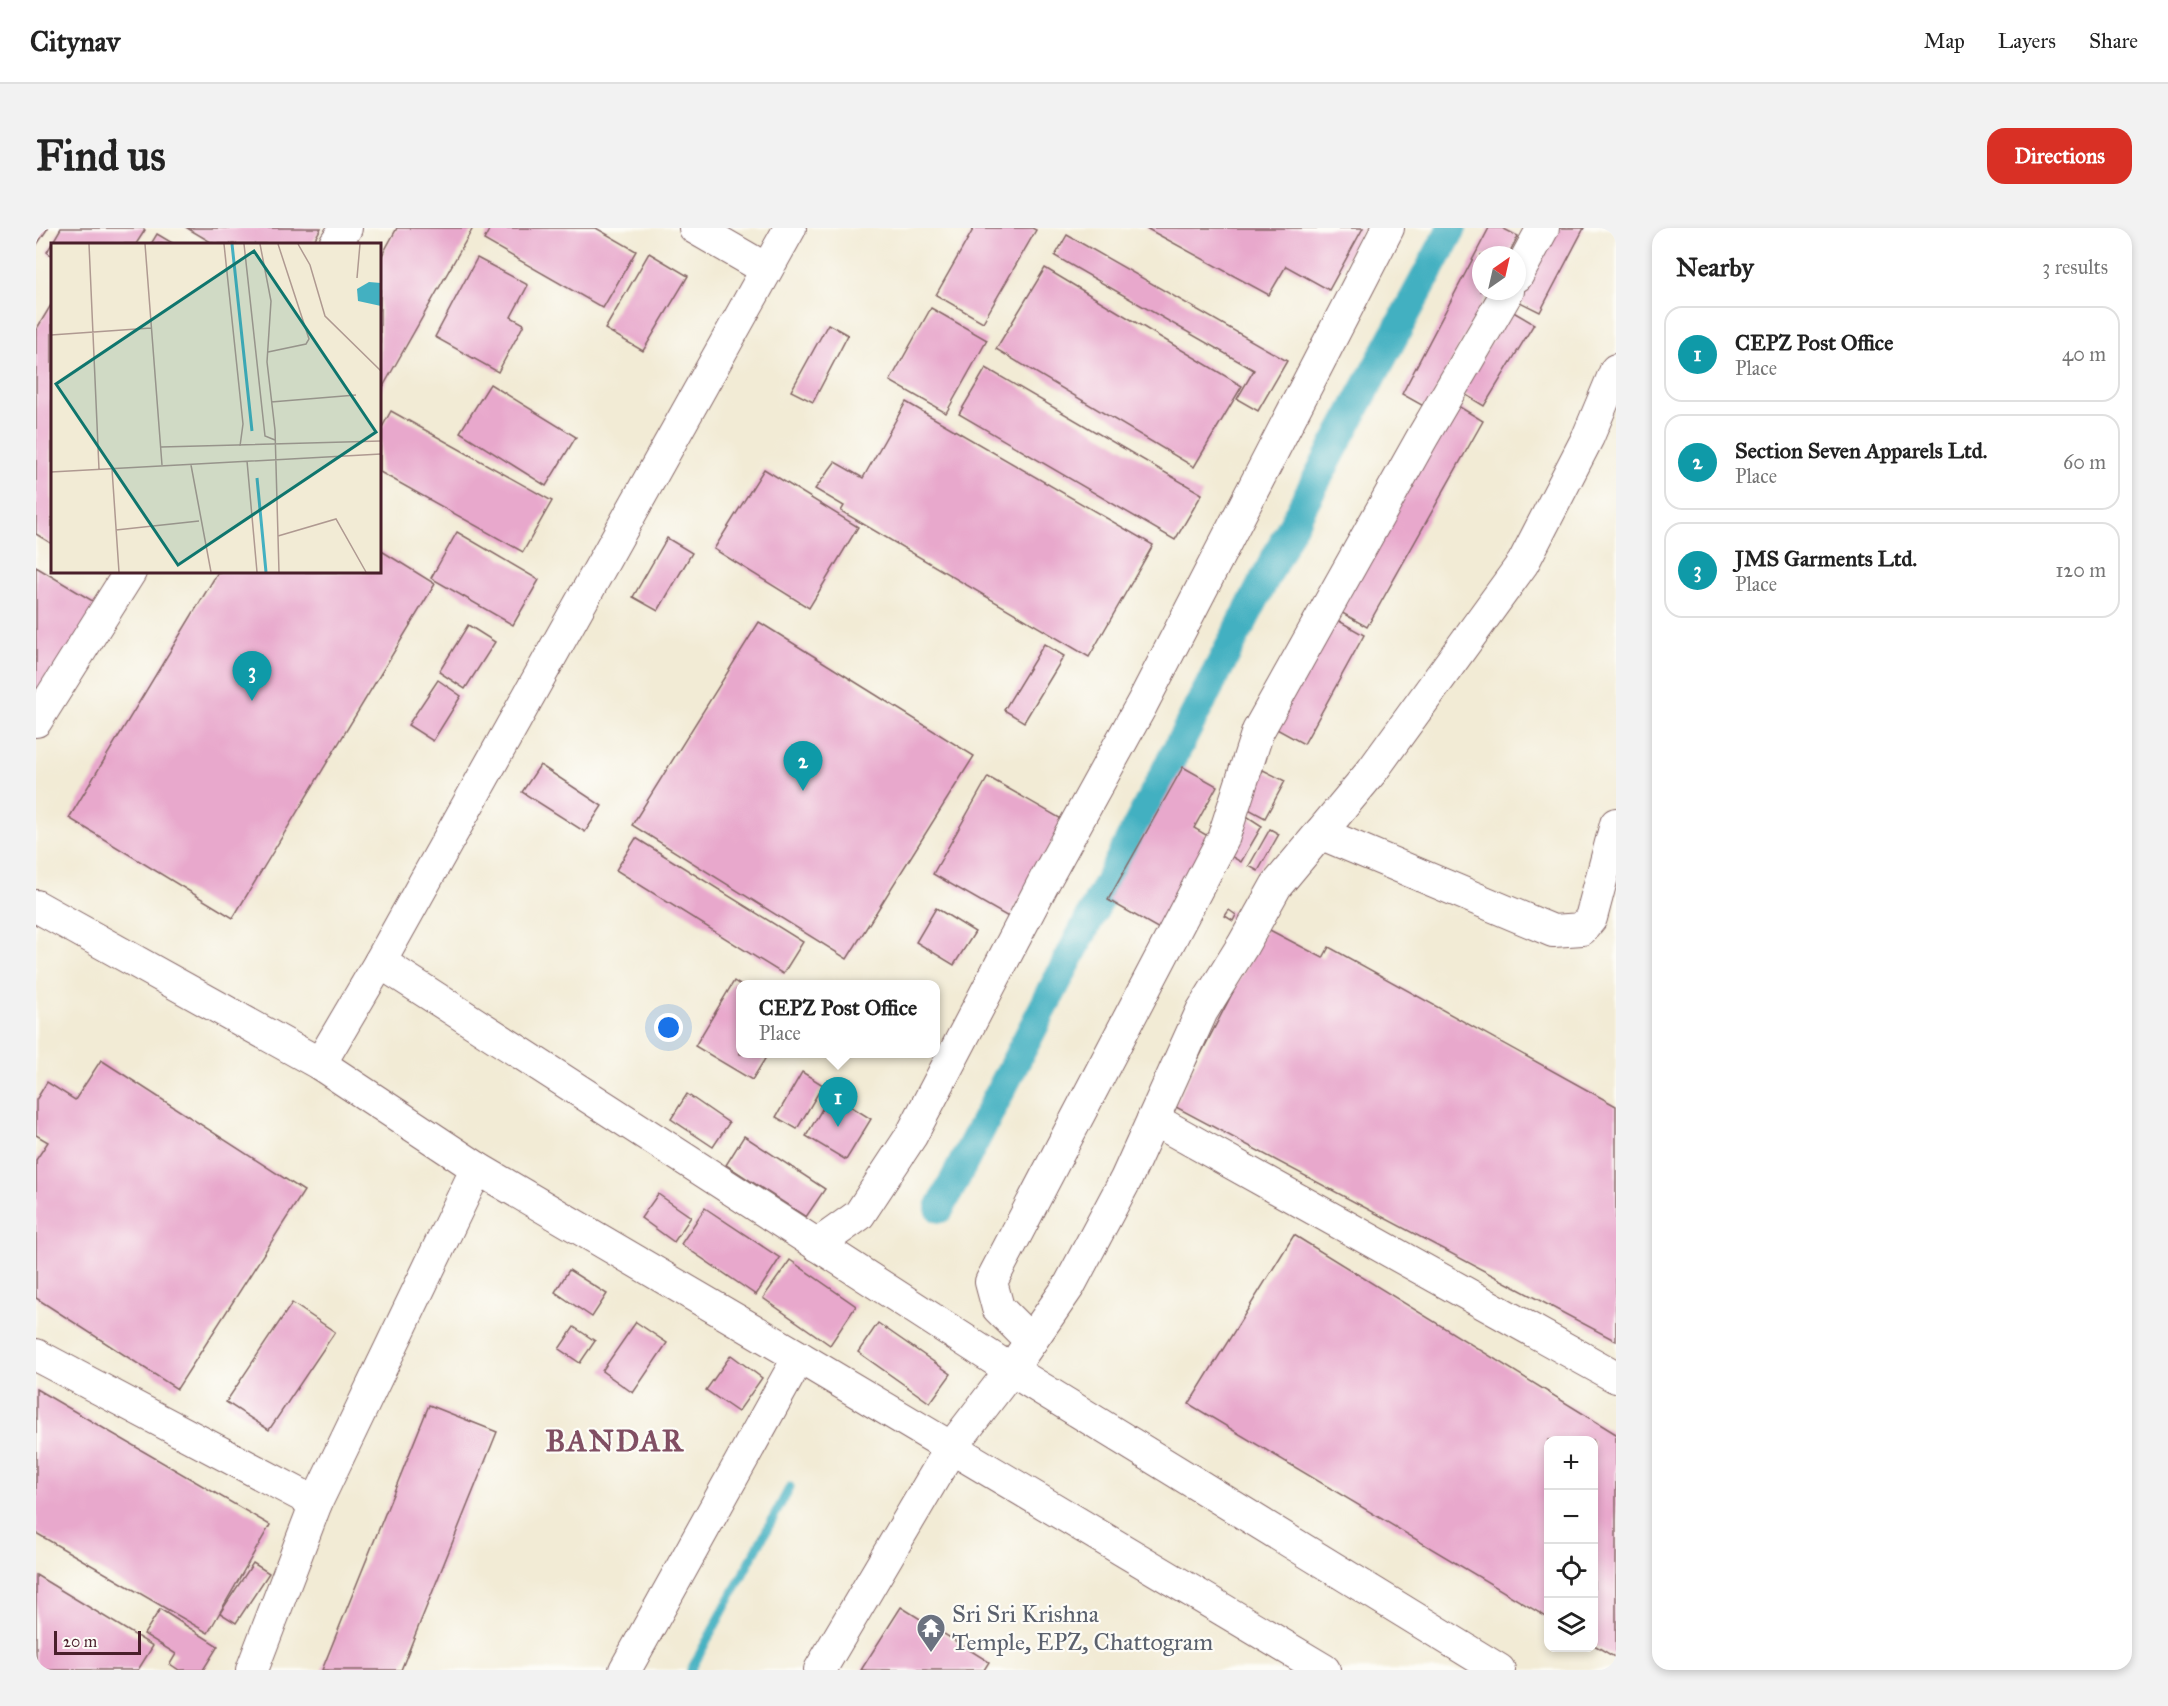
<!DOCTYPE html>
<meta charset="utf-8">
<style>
body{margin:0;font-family:"IM FELL Great Primer",serif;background:#f2f2f2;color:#222}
.controls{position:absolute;right:18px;bottom:18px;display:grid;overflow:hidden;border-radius:12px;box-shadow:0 3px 9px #0003}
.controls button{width:54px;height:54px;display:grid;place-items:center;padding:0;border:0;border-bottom:2px solid #e0e0e0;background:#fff;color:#222;font:30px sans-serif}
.compass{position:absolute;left:1436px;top:18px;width:54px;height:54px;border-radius:50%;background:#fff;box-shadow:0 3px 9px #0003;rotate:34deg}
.scale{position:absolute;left:18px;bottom:15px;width:87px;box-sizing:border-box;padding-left:6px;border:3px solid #4a1f2b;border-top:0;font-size:16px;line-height:21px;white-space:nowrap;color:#4a1f2b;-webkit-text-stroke:4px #fdfcf7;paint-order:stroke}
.you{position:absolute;left:633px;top:800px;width:21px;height:21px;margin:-15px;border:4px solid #fff;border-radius:50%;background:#1a73e8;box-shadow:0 0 0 9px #1a73e833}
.badge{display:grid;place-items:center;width:39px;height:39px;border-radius:50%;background:#d93025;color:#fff;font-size:20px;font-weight:700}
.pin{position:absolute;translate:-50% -50px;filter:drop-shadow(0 2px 3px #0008)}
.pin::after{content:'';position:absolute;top:32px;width:21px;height:18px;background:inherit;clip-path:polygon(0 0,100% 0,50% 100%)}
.popup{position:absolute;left:700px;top:752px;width:204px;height:78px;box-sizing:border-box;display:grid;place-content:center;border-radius:12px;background:#fff;filter:drop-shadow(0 2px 4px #0005);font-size:20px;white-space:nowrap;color:#767676}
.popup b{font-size:22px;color:#222}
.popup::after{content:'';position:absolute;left:50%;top:100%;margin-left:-12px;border:12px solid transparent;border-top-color:#fff}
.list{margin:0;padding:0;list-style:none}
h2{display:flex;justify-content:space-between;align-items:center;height:78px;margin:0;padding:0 24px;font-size:26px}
h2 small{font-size:20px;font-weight:400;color:#767676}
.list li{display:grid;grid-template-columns:39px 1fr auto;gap:18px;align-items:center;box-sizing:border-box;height:96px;margin:0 12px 12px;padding:0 12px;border:2px solid #e0e0e0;border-radius:18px}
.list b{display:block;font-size:22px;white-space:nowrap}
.list p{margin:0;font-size:20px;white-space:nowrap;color:#767676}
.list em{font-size:20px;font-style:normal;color:#767676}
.icon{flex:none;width:33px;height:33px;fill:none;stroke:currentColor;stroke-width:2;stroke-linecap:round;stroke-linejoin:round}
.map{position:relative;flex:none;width:1580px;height:1442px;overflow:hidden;border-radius:18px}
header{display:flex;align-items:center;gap:36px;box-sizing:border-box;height:84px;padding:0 30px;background:#fff;border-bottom:2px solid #e0e0e0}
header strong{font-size:28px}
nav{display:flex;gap:33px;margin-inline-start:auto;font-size:21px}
.intro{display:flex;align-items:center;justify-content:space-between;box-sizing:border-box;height:144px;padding:0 36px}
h1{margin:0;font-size:42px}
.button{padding:15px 27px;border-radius:18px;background:#d93025;color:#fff;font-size:21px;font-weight:700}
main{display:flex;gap:36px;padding:0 36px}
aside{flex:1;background:#fff;border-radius:18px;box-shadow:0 3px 9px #0003}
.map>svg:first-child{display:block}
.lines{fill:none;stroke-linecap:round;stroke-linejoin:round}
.stream{stroke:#43b0c1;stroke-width:9}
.canal{stroke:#43b0c1;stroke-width:30}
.building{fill:#e8a8cc}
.minor-casing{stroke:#856666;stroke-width:34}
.minor{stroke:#fff;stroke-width:32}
.labels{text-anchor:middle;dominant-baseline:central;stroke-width:4.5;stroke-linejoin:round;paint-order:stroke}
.worship-label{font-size:24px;fill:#5b616d;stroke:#fdfcf7;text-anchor:start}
.district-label{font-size:30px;font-weight:bold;letter-spacing:1.5px;fill:#814f63;stroke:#fdfcf7}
.inset-river{fill:none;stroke:#43b0c1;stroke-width:3}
.inset-road{fill:none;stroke:#af9991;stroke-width:1.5}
.view{fill:#0f766e;fill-opacity:0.15;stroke:#0f766e;stroke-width:3}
.inset-edge{fill:none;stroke:#4a1f2b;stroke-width:3}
</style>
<header>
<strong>Citynav</strong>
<nav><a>Map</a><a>Layers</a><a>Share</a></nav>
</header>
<div class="intro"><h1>Find us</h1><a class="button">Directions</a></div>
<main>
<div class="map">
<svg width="1580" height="1442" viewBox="0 0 1580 1442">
<rect width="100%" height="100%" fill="#fdfcf7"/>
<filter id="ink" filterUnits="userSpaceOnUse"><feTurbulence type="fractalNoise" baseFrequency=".0167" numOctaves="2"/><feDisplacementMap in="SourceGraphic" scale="12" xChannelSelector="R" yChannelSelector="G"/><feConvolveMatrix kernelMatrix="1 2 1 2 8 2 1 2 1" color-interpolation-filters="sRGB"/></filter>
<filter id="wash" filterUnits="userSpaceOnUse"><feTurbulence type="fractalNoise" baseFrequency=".008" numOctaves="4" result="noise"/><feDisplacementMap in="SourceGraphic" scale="24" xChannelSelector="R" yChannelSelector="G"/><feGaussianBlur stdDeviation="1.35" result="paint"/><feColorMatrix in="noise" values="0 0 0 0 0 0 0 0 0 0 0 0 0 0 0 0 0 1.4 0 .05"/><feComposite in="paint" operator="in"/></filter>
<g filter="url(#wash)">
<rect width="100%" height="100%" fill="#f2ebd5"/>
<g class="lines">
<path class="stream" d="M 655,1442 L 754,1259"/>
<path class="canal" d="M 904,980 L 1269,273 L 1416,0"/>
</g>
<g id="blocks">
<g class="building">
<path d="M 0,0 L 12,0 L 0,18 Z"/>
<path d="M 25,0 L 107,0 L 109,2 L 100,16 L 16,16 L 16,28 L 11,24 Z"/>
<path d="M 151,0 L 285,0 L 276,16 L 178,16 Z"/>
<path d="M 361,0 L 437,0 L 344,164 L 344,31 Z"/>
<path d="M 454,0 L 560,0 L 600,23 L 567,80 L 448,12 Z"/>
<path d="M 938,0 L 996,0 L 1000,2 L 947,94 L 900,67 Z"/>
<path d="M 1110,0 L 1327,0 L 1293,62 L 1250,38 L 1233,67 Z"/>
<path d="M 1453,0 L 1466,0 L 1482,8 L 1472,27 L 1445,27 L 1445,63 L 1453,63 L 1391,180 L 1366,166 Z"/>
<path d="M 1513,0 L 1548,0 L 1504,84 L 1476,70 Z"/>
<path d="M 121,6 L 138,16 L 115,16 Z"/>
<path d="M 1031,7 L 1251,133 L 1222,183 L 1201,171 L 1218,142 L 1019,28 Z"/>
<path d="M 613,25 L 652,48 L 607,123 L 569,101 Z"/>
<path d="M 441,30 L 492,57 L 475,89 L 488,96 L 462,144 L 399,109 Z"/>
<path d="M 1009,40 L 1206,158 L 1158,239 L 960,121 Z"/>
<path d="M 15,77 L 16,78 L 16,316 L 0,306 L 0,102 Z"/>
<path d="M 895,80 L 951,112 L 910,185 L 854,153 Z"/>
<path d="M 1474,82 L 1498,96 L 1448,178 L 1425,164 Z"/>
<path d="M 792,96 L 812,107 L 777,174 L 755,163 Z"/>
<path d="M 950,140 L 1166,266 L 1139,312 L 923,186 Z"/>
<path d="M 454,156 L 540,209 L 510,258 L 424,204 Z"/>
<path d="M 870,174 L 1117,317 L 1053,429 L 805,283 L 808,278 L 779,261 L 799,234 L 827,250 Z"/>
<path d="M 1417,175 L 1447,193 L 1331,399 L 1301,382 Z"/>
<path d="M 355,183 L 516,273 L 487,324 L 344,244 L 344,203 Z"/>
<path d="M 728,241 L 822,299 L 773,380 L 678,321 Z"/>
<path d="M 421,304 L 503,352 L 477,397 L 395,350 Z"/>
<path d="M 631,310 L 656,325 L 622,383 L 597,369 Z"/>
<path d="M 344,322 L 399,356 L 197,690 L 33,590 L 182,344 L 344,344 Z"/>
<path d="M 0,339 L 65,378 L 0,486 Z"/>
<path d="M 1296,389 L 1328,407 L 1268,516 L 1237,499 Z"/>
<path d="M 723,394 L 938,528 L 811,731 L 596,597 Z"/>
<path d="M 432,397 L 459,414 L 429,461 L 403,444 Z"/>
<path d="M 1008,416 L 1028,428 L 988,494 L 968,482 Z"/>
<path d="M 402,452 L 425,468 L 397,513 L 372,497 Z"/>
<path d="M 504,537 L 566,578 L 549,604 L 486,564 Z"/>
<path d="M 1147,539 L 1181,558 L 1158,600 L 1177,611 L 1125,702 L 1072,672 Z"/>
<path d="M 1227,542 L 1249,553 L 1229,590 L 1207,578 Z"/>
<path d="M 952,549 L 1029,593 L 974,690 L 897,646 Z"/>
<path d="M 1212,589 L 1226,598 L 1205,634 L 1191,626 Z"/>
<path d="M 1234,601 L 1243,606 L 1222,643 L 1213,638 Z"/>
<path d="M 600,610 L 767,714 L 747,746 L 580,642 Z"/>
<path d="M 900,680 L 939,704 L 918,737 L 880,714 Z"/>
<path d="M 1193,682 L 1200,687 L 1197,693 L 1189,688 Z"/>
<path d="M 1230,700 L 1287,730 L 1293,719 L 1580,878 L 1580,1113 L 1138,878 Z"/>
<path d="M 698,753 L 704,757 L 704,826 L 732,826 L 716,852 L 659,818 Z"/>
<path d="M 65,832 L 268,963 L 141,1161 L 0,1070 L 0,932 L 12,914 L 0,907 L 0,872 L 11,854 L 39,872 Z"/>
<path d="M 766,844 L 787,857 L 761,901 L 740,889 Z"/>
<path d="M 651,866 L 693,895 L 677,919 L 635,891 Z"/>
<path d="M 795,866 L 835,891 L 810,932 L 770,908 Z"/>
<path d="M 708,908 L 789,961 L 770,989 L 690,937 Z"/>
<path d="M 622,966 L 655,989 L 638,1014 L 605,990 Z"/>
<path d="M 669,980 L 744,1030 L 720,1067 L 645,1016 Z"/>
<path d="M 1258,1007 L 1580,1206 L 1580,1430 L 1558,1417 L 1557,1212 L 1512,1212 L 1512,1390 L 1153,1176 Z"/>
<path d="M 754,1032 L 820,1078 L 794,1117 L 727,1070 Z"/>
<path d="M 533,1042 L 571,1066 L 556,1089 L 519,1064 Z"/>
<path d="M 256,1075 L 299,1104 L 233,1202 L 190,1174 Z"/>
<path d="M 600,1094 L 631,1115 L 597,1165 L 566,1143 Z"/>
<path d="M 842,1095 L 915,1146 L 894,1175 L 822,1124 Z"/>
<path d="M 538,1099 L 559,1113 L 544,1135 L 523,1121 Z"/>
<path d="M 695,1127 L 726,1150 L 702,1184 L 670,1162 Z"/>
<path d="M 0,1161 L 234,1297 L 172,1405 L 0,1305 Z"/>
<path d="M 393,1177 L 461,1204 L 365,1442 L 286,1442 Z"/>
<path d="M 217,1335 L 233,1345 L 200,1395 L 184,1385 Z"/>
<path d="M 0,1347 L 117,1418 L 102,1442 L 0,1442 Z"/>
<path d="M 865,1379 L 953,1434 L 948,1442 L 825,1442 Z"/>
<path d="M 124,1381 L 182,1418 L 167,1442 L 143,1442 L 134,1436 L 140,1426 L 108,1406 Z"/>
</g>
</g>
</g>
<g filter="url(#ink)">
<use href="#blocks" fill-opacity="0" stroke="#856666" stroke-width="1.5"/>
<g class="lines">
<g class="minor-casing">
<g id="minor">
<path d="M 659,0 L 730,41"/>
<path d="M 299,16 L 310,0"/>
<path d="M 1481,48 L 1507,0"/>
<path d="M 0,493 L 94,344"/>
<path d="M 1284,605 L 1517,703 L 1546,701 L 1555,690 L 1580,596"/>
<path d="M 0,678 L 284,836 L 441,940 L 763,1129 L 1288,1442"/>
<path d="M 344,734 L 975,1142 L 1463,1442"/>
<path d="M 284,836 L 344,734 L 754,0"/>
<path d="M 1117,891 L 1580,1149"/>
<path d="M 781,1017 L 823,987 L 875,908 L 1009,652 L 1106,476 L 1352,0"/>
<path d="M 995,1113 L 962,1080 L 955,1054 L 1187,611 L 1222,503 L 1386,210 L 1472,63"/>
<path d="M 0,1127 L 280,1275"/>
<path d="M 216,1442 L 280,1275 L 441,940"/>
<path d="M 589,1442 L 763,1129"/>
<path d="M 784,1442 L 915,1220 L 975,1142 L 1033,1058 L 1090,951 L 1166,783 L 1207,717 L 1240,658 L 1336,543 L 1487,335 L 1552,209 L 1580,142"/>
</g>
</g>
<use href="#minor" class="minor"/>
</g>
</g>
<defs>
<g id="temple-pin" transform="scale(1.5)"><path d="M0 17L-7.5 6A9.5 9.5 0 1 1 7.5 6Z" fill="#6b7280" stroke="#fdfcf7"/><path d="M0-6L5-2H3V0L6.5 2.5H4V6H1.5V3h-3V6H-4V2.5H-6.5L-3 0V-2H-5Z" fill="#fff"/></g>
</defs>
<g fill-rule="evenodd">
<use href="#temple-pin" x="895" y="1400"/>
</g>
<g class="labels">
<g class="worship-label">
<text x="916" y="1386">Sri Sri Krishna<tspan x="916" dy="28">Temple, EPZ, Chattogram</tspan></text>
</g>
<g class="district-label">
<text x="579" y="1213">BANDAR</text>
</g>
</g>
<g transform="translate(15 15)">
<rect width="330" height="330" fill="#f2ebd5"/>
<path d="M 318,39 L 330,40 L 330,63 L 307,58 L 306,46 Z" fill="#43b0c1"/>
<path class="inset-river" d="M 181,1 L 201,188M 206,235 L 215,329"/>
<path class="inset-road" d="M 38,1 L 48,226M 94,1 L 111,222M 173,1 L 192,181 L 189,203M 193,1 L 214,193 L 224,197M 209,1 L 220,58 L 216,119 L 224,187 L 228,329M 247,1 L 259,22 L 274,73 L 330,128M 306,35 L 309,1M 0,92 L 100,85M 217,109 L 255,101 L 258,96 L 227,1M 220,159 L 305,152M 110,204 L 330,198M 196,218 L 206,329M 140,222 L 160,329M 61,226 L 68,329M 0,229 L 330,211M 65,287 L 148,278M 227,293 L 285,276 L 315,329"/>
<path class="view" d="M 203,8 L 325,189 L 127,322 L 5,141 Z"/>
<rect width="330" height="330" class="inset-edge"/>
</g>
</svg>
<div class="controls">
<button>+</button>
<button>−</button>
<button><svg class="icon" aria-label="locate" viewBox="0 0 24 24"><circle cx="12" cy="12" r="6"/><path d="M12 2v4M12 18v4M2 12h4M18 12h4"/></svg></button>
<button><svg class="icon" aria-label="layers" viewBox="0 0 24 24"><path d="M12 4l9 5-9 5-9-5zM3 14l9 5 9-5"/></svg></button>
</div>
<svg class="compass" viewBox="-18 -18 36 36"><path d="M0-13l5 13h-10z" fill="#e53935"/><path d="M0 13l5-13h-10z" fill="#767676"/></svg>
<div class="scale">20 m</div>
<div class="you"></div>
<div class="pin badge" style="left:802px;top:899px;background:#0f9aa8">1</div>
<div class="popup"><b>CEPZ Post Office</b>Place</div>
<div class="pin badge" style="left:767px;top:563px;background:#0f9aa8">2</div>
<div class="pin badge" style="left:216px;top:473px;background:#0f9aa8">3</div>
</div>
<aside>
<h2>Nearby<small>3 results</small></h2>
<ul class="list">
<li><span class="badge" style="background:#0f9aa8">1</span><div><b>CEPZ Post Office</b><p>Place</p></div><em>40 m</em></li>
<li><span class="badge" style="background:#0f9aa8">2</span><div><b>Section Seven Apparels Ltd.</b><p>Place</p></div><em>60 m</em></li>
<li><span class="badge" style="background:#0f9aa8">3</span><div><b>JMS Garments Ltd.</b><p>Place</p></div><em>120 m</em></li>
</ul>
</aside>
</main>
